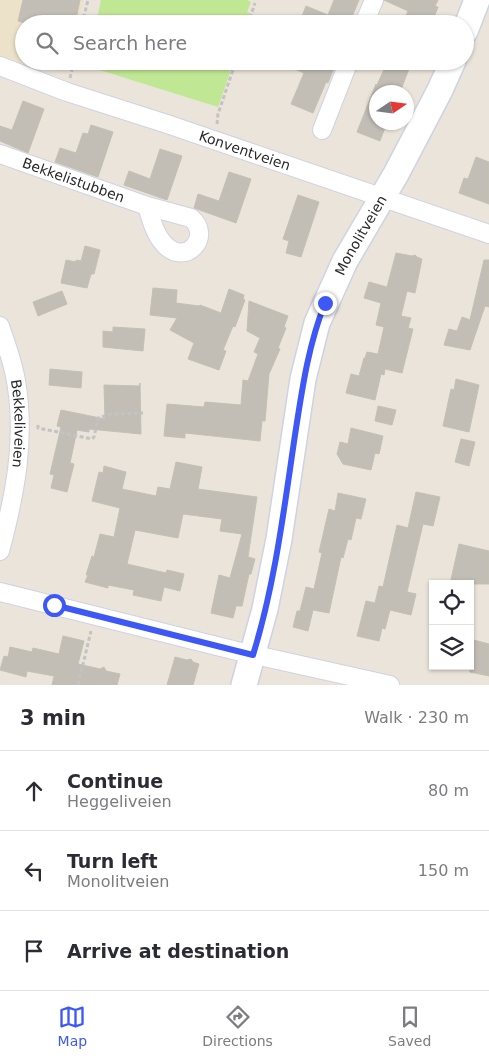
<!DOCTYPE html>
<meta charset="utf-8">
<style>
body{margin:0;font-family:"DejaVu Sans",sans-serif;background:#f2f2f3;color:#2b2b33}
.controls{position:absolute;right:15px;bottom:15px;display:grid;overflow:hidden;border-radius:0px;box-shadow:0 1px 4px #0004}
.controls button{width:45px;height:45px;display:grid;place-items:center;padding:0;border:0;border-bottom:1px solid #e1e1e2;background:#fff;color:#2b2b33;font:25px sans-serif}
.compass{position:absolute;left:369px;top:85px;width:45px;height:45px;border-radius:50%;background:#fff;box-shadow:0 1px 4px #0004;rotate:77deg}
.stop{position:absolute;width:15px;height:15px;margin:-11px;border:4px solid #3d58f4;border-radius:50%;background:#fff}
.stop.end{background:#3d58f4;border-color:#fff;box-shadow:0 1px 5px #0008}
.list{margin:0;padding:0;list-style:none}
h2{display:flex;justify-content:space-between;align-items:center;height:65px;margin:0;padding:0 20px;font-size:21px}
h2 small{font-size:16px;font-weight:400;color:#7c7c81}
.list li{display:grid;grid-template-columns:32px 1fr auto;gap:15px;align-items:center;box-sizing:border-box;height:80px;padding:0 20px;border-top:1px solid #e1e1e2}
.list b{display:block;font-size:19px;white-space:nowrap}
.list p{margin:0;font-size:16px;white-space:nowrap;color:#7c7c81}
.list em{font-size:16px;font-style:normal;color:#7c7c81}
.icon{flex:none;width:28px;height:28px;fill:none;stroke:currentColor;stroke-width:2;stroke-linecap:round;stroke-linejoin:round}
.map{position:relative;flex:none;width:489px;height:685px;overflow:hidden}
.search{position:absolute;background:#fff;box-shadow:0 1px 4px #0004;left:15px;right:15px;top:15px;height:55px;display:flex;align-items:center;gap:12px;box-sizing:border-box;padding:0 18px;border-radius:28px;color:#7c7c81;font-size:19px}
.sheet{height:305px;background:#fff}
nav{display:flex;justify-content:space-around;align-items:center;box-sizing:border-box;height:70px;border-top:1px solid #e1e1e2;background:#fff;font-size:14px;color:#7c7c81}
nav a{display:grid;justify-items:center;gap:2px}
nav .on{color:#3d58f4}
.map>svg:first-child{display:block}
.education{fill:#ece2c9}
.pitch{fill:#c0e793}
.building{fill:#c2beb6;stroke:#c5c0b4}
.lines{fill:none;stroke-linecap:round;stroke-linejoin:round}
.street-casing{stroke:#cfd2e1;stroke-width:20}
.secondary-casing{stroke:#cfd2e1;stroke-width:28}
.path{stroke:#c3c3c3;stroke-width:3;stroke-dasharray:4 2.5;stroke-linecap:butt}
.street{stroke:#fff;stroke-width:18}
.secondary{stroke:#fff;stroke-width:25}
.route{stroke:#3d58f4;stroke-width:6}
.labels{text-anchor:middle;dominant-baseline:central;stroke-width:4;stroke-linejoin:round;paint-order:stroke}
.street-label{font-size:14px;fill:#282828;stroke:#fff}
</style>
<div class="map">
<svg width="489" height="685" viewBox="0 0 489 685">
<rect width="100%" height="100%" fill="#eae4da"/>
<path class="education" d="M 0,0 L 84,0 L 78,24 L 24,24 L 24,61 L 70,61 L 67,73 L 0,57 Z"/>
<g class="pitch">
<path d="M 101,0 L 247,0 L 251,2 L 247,12 L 250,13 L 246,24 L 96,24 Z"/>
<path d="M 88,61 L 234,61 L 218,107 L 87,66 Z"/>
</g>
<g class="building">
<path d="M 23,0 L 80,0 L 75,24 L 29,24 L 18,21 Z"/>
<path d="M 334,0 L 359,0 L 349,24 L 312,24 L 301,19 L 306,6 L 328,15 Z"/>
<path d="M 384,0 L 438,0 L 435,6 L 438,7 L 433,20 L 430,19 L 428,24 L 403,24 L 408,11 Z"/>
<path d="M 276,61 L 334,61 L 331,68 L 333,70 L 328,83 L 326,82 L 313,113 L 291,104 L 304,73 Z"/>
<path d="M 388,61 L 412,61 L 400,92 L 376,92 L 376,122 L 387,122 L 380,141 L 357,132 L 376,84 L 376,87 Z"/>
<path d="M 23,101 L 44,109 L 28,153 L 0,141 L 0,126 L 12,130 Z"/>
<path d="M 91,125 L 113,132 L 98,177 L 55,162 L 60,148 L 76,153 L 83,133 L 88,134 Z"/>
<path d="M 160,149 L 182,156 L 167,200 L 124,185 L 129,171 L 150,179 Z"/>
<path d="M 476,157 L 489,162 L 489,204 L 459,193 L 464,178 L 468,179 Z"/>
<path d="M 229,172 L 251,179 L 236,223 L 194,208 L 198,194 L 219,201 Z"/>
<path d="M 298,195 L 319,202 L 301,257 L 286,253 L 289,241 L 283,239 Z"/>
<path d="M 85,246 L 100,250 L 94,274 L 91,274 L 87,288 L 61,283 L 66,260 L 76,262 L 76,260 L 81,261 Z"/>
<path d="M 396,253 L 412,256 L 415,255 L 417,257 L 422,259 L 415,293 L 407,291 L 401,316 L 411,318 L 408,328 L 413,329 L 402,373 L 385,369 L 384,375 L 381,374 L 375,400 L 346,393 L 351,374 L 359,376 L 364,358 L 365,358 L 367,352 L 378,354 L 384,327 L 376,325 L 381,303 L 364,298 L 369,282 L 387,287 Z"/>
<path d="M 484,260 L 489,260 L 489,307 L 485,306 L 470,350 L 444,345 L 449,329 L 457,331 L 462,317 L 470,320 Z"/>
<path d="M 153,288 L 177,290 L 176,303 L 199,306 L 200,305 L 221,313 L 229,289 L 244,295 L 243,299 L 245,300 L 235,327 L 233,326 L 223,350 L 226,351 L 219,370 L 188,359 L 194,343 L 170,330 L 177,318 L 150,315 Z"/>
<path d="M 62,291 L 67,304 L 38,316 L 33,302 Z"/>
<path d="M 249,301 L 288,316 L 284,327 L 286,328 L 278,348 L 280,349 L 269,374 L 265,421 L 262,421 L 260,441 L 185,433 L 185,438 L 164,436 L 167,404 L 204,407 L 205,402 L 241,405 L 243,380 L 248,381 L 258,354 L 254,352 L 260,338 L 247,331 Z"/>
<path d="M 113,327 L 145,329 L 143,351 L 103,347 L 103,331 L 113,332 Z"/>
<path d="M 50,369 L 82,372 L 81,388 L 49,385 Z"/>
<path d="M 456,379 L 479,385 L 469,432 L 443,426 L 451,389 L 454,390 Z"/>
<path d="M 140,383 L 141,434 L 89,429 L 89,432 L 77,430 L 70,463 L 74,464 L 67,492 L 51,488 L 54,475 L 50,474 L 61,427 L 57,426 L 61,410 L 105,419 L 104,385 L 139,386 Z"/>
<path d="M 378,406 L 396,410 L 392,425 L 375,421 Z"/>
<path d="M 351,428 L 383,436 L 379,454 L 375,453 L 371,470 L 343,464 L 337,454 L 340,442 L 348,444 Z"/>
<path d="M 461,439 L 475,442 L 469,466 L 455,462 Z"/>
<path d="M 176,462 L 202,467 L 198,489 L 257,497 L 248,557 L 255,559 L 251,574 L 249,574 L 242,606 L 236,606 L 233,618 L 211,613 L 219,575 L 230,578 L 242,534 L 220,531 L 222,519 L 183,514 L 178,538 L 135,530 L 127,564 L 166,573 L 167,570 L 184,574 L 180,591 L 164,587 L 161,601 L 133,595 L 134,590 L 108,585 L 108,588 L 85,582 L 88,575 L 86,575 L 92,556 L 94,557 L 100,534 L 114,537 L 120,508 L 92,501 L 99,472 L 103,473 L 104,466 L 126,472 L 122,489 L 156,496 L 158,487 L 170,489 Z"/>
<path d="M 416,492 L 440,497 L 433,526 L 423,524 L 407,592 L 416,594 L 411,615 L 390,610 L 385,629 L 382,628 L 379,641 L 357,636 L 366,601 L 375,603 L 379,586 L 383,587 L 397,525 L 408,528 Z"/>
<path d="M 338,493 L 366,499 L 361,519 L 356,518 L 351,540 L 348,539 L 343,558 L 341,557 L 329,613 L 313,610 L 308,631 L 293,627 L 297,611 L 300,611 L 306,587 L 314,589 L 322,553 L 319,552 L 329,509 L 335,511 Z"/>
<path d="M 459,544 L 489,551 L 489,584 L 450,584 Z"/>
<path d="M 63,636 L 84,641 L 78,664 L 100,669 L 104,667 L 106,671 L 120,674 L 117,685 L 52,685 L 54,676 L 27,671 L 26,677 L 0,670 L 4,656 L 8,657 L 10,647 L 32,652 L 33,648 L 59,654 Z"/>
<path d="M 470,639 L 489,644 L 489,676 L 470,672 Z"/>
<path d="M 175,657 L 187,660 L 191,659 L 193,662 L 199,664 L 193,685 L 167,685 Z"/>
</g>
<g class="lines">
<g class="street-casing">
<g id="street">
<path d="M 364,24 L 374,0"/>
<path id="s1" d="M 0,66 L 67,92 L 167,124 L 489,234"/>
<path d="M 322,130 L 349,61"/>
<path id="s2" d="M 0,154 L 147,206 L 191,218 C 213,236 186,267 165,245 C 155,235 151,219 147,206"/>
<path id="s3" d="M 0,326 C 6,344 13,362 16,381 C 26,439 15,495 0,551"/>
<path d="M 0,592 L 237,651 L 390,685"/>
</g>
</g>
<g class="secondary-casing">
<g id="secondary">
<path d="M 465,31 L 477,0"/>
<path id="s4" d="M 244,685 L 265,609 L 279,539 L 303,379 L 317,323 L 345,261 L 396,174 L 440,90 L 453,61"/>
</g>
</g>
<g class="path">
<path d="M 82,24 L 88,0"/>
<path d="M 248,24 L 255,3"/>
<path d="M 70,78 L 74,61"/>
<path d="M 217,124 L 218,114 L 236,61"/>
<path d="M 38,425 L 38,428 L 92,439 L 94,437 L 98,418 L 111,414 L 143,413"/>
<path d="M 78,685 L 91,631"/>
</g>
<use href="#street" class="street"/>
<use href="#secondary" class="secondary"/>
</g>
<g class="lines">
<path class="route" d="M 54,605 L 253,655 C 275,584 284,509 295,435 C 302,390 308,346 325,303"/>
</g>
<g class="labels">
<g class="street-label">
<text stroke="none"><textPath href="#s1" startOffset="259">Konventveien</textPath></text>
<text stroke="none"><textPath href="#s2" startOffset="78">Bekkelistubben</textPath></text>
<text stroke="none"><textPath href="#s4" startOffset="468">Monolitveien</textPath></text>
<text stroke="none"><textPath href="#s3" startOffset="100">Bekkeliveien</textPath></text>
</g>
</g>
</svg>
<div class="controls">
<button><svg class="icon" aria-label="locate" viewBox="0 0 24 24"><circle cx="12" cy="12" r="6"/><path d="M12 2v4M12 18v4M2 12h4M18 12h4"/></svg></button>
<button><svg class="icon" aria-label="layers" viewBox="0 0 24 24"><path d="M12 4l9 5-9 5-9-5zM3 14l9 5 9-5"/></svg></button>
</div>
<svg class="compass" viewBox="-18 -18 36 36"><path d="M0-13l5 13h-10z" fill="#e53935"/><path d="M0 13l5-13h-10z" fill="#7c7c81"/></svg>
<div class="stop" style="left:54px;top:605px"></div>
<div class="stop end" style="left:325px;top:303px"></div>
<div class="search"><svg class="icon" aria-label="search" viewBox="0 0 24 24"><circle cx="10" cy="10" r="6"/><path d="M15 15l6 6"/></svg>Search here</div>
</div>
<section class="sheet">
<h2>3 min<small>Walk · 230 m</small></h2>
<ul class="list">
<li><svg class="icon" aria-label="ahead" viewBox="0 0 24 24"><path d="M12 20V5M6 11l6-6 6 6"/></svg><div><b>Continue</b><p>Heggeliveien</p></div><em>80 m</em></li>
<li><svg class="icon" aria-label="left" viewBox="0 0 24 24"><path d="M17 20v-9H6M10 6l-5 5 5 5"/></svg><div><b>Turn left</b><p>Monolitveien</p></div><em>150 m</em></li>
<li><svg class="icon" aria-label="arrive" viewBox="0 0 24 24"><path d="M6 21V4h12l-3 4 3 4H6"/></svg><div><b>Arrive at destination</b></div></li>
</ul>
</section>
<nav>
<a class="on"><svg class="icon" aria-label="map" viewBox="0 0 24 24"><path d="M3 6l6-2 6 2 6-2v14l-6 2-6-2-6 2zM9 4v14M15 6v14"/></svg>Map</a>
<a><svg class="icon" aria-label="directions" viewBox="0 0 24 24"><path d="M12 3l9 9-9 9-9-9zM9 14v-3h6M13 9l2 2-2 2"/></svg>Directions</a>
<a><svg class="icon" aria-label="saved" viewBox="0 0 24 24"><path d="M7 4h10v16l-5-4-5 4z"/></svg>Saved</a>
</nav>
